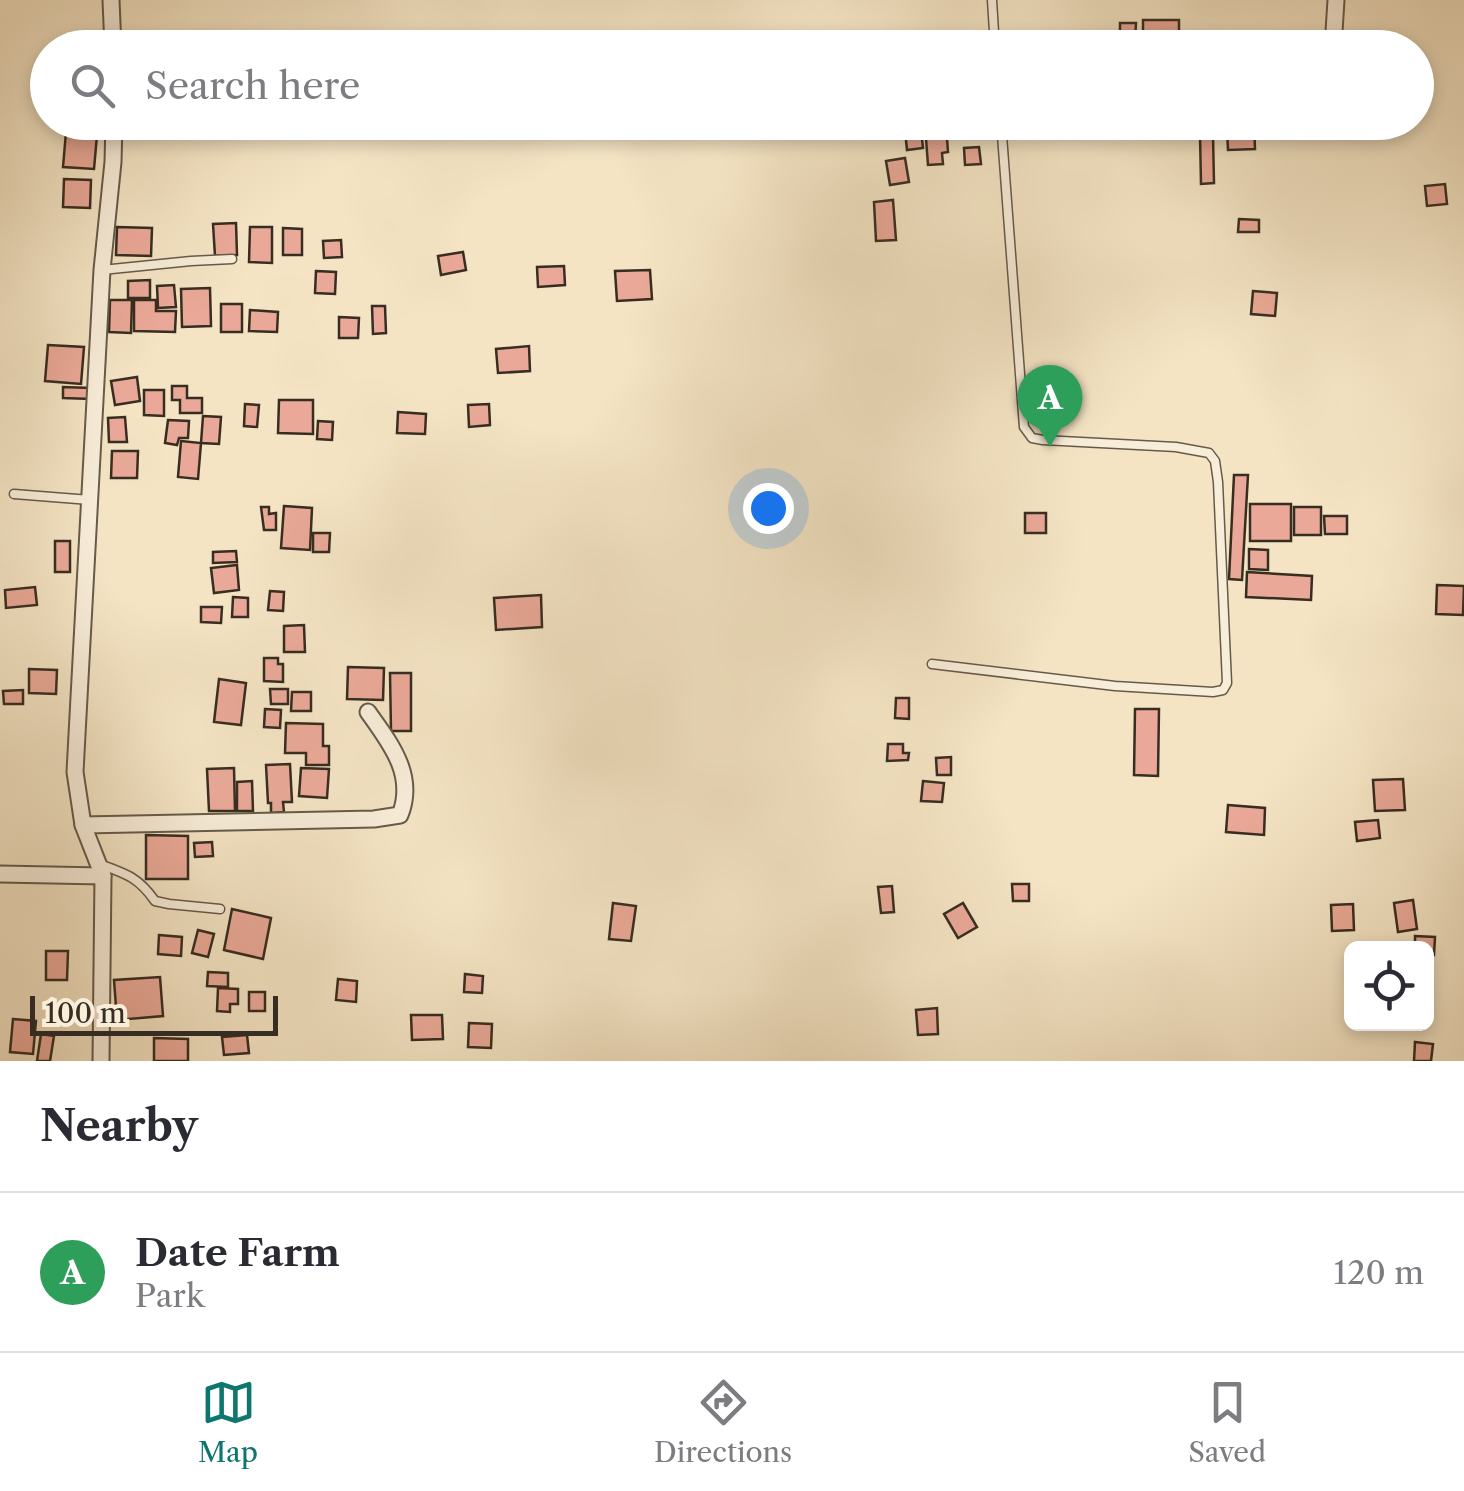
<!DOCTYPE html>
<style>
body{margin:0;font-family:"Libre Caslon Text",serif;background:#f2f2f3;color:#2b2b33}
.controls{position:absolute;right:30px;bottom:30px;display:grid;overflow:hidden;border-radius:15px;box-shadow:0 5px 15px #0003}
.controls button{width:90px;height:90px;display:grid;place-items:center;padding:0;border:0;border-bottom:2px solid #e1e1e2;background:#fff;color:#2b2b33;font:50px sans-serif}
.scale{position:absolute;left:30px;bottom:25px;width:248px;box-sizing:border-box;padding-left:10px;border:5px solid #372d20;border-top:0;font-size:28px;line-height:35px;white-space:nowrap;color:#372d20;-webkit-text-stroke:8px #f8edd9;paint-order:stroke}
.you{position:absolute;left:768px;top:508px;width:35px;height:35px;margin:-25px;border:8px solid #fff;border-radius:50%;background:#1a73e8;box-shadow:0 0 0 15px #1a73e833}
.badge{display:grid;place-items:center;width:65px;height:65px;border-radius:50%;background:#0f766e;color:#fff;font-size:32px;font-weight:700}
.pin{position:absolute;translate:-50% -82px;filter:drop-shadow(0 2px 5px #0008)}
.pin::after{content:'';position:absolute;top:52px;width:35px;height:30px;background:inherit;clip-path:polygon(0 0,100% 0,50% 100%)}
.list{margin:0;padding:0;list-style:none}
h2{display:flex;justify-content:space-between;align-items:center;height:130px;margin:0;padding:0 40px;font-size:42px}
h2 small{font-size:32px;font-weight:400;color:#7c7c81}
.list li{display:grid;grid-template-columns:65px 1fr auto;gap:30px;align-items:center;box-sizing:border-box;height:160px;padding:0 40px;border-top:2px solid #e1e1e2}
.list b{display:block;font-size:38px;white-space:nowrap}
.list p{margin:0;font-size:32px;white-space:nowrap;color:#7c7c81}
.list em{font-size:32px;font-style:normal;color:#7c7c81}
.icon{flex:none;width:55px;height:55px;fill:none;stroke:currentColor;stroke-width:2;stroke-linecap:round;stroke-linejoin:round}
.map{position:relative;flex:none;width:1464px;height:1061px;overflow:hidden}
.search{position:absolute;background:#fff;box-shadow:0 5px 15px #0003;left:30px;right:30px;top:30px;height:110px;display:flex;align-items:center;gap:25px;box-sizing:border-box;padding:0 35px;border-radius:55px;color:#7c7c81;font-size:38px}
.sheet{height:290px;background:#fff}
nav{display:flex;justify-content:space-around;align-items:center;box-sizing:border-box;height:140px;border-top:2px solid #e1e1e2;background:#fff;font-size:28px;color:#7c7c81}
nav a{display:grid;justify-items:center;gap:5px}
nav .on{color:#0f766e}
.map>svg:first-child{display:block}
.building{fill:#eaa998;stroke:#372d20;stroke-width:2.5}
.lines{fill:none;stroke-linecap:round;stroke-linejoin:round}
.lane-casing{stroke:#665b49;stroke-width:11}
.street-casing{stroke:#665b49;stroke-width:19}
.lane{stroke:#f8edd9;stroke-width:8}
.street{stroke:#f8edd9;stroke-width:15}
</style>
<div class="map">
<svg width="1464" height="1061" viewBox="0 0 1464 1061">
<rect width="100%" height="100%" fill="#f4e4c4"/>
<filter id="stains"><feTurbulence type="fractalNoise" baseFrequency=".002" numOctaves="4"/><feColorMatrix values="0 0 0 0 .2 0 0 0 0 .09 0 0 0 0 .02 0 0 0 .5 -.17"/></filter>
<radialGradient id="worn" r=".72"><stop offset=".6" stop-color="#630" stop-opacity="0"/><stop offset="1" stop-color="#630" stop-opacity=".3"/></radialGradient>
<g class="building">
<rect x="1143" y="20" width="36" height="28"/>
<path d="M 1120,23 L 1136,23 L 1135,41 L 1120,41 Z"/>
<path d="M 863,34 L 878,34 L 879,42 L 886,42 L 886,48 L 864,48 Z"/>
<path d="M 1217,122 L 1254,122 L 1255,149 L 1228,150 L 1227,129 L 1218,130 Z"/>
<path d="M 940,124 L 941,138 L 947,138 L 948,152 L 942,153 L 943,164 L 928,165 L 925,125 Z"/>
<path d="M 921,129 L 923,148 L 907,150 L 905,131 Z"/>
<path d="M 66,132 L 97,135 L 94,169 L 63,167 Z"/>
<path d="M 1200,135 L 1213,135 L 1214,183 L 1201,184 Z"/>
<path d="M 979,147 L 981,164 L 965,165 L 964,148 Z"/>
<path d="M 905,158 L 909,182 L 890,185 L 886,161 Z"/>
<path d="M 64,179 L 91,180 L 90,208 L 63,207 Z"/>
<path d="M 1445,184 L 1447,204 L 1427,206 L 1425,186 Z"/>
<path d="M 893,200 L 896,240 L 876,241 L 874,202 Z"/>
<path d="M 1239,219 L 1259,220 L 1259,232 L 1238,232 Z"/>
<path d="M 236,223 L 237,255 L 215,256 L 213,224 Z"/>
<path d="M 117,227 L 152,228 L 151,256 L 116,255 Z"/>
<path d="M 250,227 L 272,227 L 272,263 L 249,262 Z"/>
<path d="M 283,228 L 302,229 L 302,255 L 283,255 Z"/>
<path d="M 341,240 L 342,257 L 324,258 L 323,241 Z"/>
<path d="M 463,252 L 466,270 L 441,275 L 438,256 Z"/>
<path d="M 564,266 L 565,285 L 538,287 L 537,267 Z"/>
<path d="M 650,270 L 652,299 L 617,301 L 615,271 Z"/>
<path d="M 316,271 L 336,272 L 335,294 L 315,293 Z"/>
<path d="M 150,280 L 150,298 L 128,298 L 128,281 Z"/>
<path d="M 174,285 L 176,307 L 158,308 L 157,286 Z"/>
<path d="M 210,288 L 211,326 L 182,327 L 181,289 Z"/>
<path d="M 1253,291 L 1277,293 L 1275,316 L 1251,314 Z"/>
<path d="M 110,300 L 132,300 L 131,333 L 109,332 Z"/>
<path d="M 134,300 L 156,300 L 156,311 L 176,311 L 175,332 L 134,331 Z"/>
<rect x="221" y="304" width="21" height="28"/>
<path d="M 372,306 L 385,306 L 386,333 L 373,334 Z"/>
<path d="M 250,310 L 278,312 L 277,332 L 249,331 Z"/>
<path d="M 339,317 L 359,318 L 358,338 L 339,338 Z"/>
<path d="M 48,345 L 84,347 L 81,384 L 45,381 Z"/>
<path d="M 529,346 L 530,371 L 498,373 L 496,349 Z"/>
<path d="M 137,377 L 140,401 L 115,405 L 111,381 Z"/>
<path d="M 172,386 L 187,386 L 187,398 L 202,398 L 202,413 L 180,413 L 180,400 L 172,400 Z"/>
<path d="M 63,387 L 91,388 L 91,399 L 63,398 Z"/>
<path d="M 144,390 L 164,390 L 164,416 L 144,415 Z"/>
<path d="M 279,400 L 313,400 L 313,434 L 278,433 Z"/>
<path d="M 245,404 L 259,405 L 257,427 L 244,426 Z"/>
<path d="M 489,404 L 490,425 L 469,427 L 468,405 Z"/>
<path d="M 398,412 L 426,414 L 425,434 L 397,433 Z"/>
<path d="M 203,416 L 221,417 L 219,444 L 201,443 Z"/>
<path d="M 125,417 L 127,442 L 109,442 L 108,418 Z"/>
<path d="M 168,420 L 189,421 L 188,438 L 179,438 L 177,445 L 165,443 Z"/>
<path d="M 318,421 L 333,422 L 332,440 L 317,439 Z"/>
<path d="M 181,441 L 201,443 L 198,479 L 178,477 Z"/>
<path d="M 112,451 L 138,451 L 137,478 L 111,478 Z"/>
<path d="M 1234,475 L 1248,475 L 1242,580 L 1229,579 Z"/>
<rect x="1250" y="504" width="41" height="37"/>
<path d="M 284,506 L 312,508 L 310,550 L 281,548 Z"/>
<path d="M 261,507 L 269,507 L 269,514 L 276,513 L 276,530 L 264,530 Z"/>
<rect x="1294" y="507" width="27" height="28"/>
<rect x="1025" y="513" width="21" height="20"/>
<path d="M 1324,516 L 1347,516 L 1347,534 L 1325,534 Z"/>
<path d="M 313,533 L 330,533 L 329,552 L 313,552 Z"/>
<rect x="55" y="541" width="15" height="31"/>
<path d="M 1249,549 L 1268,550 L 1268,570 L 1249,569 Z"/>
<path d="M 236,551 L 237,562 L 213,563 L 213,552 Z"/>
<path d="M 237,565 L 239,590 L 214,593 L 211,568 Z"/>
<path d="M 1247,572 L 1312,576 L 1311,600 L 1246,597 Z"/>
<path d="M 1437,585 L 1464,586 L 1463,615 L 1436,614 Z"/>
<path d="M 35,587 L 37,605 L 6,608 L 5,590 Z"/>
<path d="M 270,591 L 284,592 L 283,611 L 268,610 Z"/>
<path d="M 541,595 L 542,627 L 496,630 L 494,598 Z"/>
<path d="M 233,597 L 248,598 L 248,617 L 232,617 Z"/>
<path d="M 201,607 L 222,607 L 221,623 L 201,622 Z"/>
<path d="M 304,625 L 305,652 L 284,652 L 284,626 Z"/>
<path d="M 264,658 L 278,658 L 278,664 L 283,664 L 283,682 L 264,681 Z"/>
<path d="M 348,667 L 384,668 L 383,700 L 347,699 Z"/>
<path d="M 29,669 L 57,670 L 56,694 L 29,693 Z"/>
<path d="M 390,673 L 411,673 L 411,731 L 391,731 Z"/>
<path d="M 219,679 L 246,683 L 241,725 L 214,722 Z"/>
<path d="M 270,689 L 288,689 L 288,704 L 271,704 Z"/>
<path d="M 23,690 L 23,704 L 4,704 L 3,691 Z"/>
<path d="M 292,692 L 311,692 L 311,711 L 291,711 Z"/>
<path d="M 896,698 L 909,698 L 909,719 L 895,718 Z"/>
<path d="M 265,709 L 281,710 L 280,728 L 264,727 Z"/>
<path d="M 1135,709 L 1159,709 L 1158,776 L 1134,775 Z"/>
<path d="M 286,723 L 323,724 L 323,746 L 329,746 L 329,765 L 306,765 L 306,753 L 285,753 Z"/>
<path d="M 888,744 L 903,744 L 903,753 L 909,753 L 908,760 L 887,761 Z"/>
<path d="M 951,757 L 951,775 L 937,775 L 936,758 Z"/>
<path d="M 290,764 L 292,802 L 283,802 L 284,812 L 271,813 L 271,803 L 268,803 L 266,765 Z"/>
<path d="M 234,768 L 235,811 L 209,811 L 207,769 Z"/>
<path d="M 301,768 L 329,769 L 327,798 L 299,796 Z"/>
<path d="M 1403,779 L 1405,810 L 1375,811 L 1373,780 Z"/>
<path d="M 252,781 L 253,811 L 237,811 L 237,782 Z"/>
<path d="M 923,781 L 944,783 L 942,802 L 921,801 Z"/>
<path d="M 1228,805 L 1265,808 L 1264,835 L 1226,832 Z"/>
<path d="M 1378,820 L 1380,838 L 1357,841 L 1355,822 Z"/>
<path d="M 146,835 L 188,836 L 188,879 L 146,879 Z"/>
<path d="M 212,842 L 213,856 L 195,857 L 194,843 Z"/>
<path d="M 1012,884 L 1029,884 L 1029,901 L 1013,901 Z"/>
<path d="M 892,886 L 894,912 L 881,913 L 878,887 Z"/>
<path d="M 1413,900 L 1417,929 L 1398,932 L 1394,903 Z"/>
<path d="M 613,903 L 636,906 L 631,941 L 609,939 Z"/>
<path d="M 963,903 L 977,927 L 958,938 L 944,914 Z"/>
<path d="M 1353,904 L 1354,930 L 1332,931 L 1331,905 Z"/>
<path d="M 232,909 L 271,918 L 263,959 L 224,950 Z"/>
<path d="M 198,930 L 214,934 L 208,957 L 192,953 Z"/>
<path d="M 159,935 L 182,937 L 181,956 L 158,954 Z"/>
<path d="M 1415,936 L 1435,937 L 1434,955 L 1426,955 L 1426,948 L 1415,948 Z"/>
<path d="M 46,951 L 68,951 L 67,980 L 46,980 Z"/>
<path d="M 208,972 L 228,973 L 228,987 L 207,986 Z"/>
<path d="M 465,974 L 483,976 L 482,993 L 464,992 Z"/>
<path d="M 160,977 L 163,1016 L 117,1020 L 114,980 Z"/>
<path d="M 338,979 L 357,981 L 356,1002 L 336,1000 Z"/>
<path d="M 218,988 L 238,989 L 238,1004 L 230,1004 L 230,1012 L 217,1011 Z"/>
<rect x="249" y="992" width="16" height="19"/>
<path d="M 937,1008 L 938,1034 L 918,1035 L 916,1010 Z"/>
<path d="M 411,1015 L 442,1015 L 443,1039 L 412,1040 Z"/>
<path d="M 13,1019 L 36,1021 L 33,1054 L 10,1052 Z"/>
<path d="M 469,1023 L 492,1024 L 491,1048 L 468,1047 Z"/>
<path d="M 41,1034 L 54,1036 L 50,1061 L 37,1061 Z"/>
<path d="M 247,1035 L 249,1053 L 224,1055 L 222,1037 Z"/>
<path d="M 154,1038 L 188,1039 L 188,1061 L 154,1061 Z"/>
<path d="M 1415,1042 L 1433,1044 L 1431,1061 L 1414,1061 Z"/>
</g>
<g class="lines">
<g class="lane-casing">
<g id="lane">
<path d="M 992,0 L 995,48"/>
<path d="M 102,270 L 191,261 L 232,259"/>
<path d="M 14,494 L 90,500"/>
<path d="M 932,664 L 1115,686 L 1213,692 L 1223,690 L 1227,683 L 1218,482 L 1215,461 L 1209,453 L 1176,447 L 1043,440 L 1032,438 L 1024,427 L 1001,122"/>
<path d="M 102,865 C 127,874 139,878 155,901 L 169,904 L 220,909"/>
</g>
</g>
<g class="street-casing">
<g id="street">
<path d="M 111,0 L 113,48"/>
<path d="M 1333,48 L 1336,0"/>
<path d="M 83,825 L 374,819 L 400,815 C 416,775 390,743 368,712"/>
<path d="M 0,874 L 103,876"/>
<path d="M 101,1061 L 103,876 L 83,825 L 75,772 L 102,270 L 113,162 L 114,122"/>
</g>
</g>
<use href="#lane" class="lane"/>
<use href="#street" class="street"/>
</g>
<rect width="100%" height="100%" filter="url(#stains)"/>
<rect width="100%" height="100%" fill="url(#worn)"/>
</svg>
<div class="controls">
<button><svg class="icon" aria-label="locate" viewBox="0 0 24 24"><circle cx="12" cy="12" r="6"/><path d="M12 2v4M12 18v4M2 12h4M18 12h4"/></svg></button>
</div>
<div class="scale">100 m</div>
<div class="you"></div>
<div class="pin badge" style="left:1050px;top:447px;background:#2e9e5b">A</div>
<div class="search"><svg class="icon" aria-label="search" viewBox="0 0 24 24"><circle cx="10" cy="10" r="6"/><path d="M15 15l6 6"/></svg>Search here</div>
</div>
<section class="sheet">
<h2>Nearby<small></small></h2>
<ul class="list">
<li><span class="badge" style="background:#2e9e5b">A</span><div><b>Date Farm</b><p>Park</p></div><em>120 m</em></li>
</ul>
</section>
<nav>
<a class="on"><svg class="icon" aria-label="map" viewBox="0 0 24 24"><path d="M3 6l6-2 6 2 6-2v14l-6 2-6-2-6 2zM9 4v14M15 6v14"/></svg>Map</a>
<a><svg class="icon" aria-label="directions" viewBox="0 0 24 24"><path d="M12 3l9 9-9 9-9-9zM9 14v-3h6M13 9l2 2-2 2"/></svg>Directions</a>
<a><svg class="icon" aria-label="saved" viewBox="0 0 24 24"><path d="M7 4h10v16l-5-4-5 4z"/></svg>Saved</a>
</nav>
